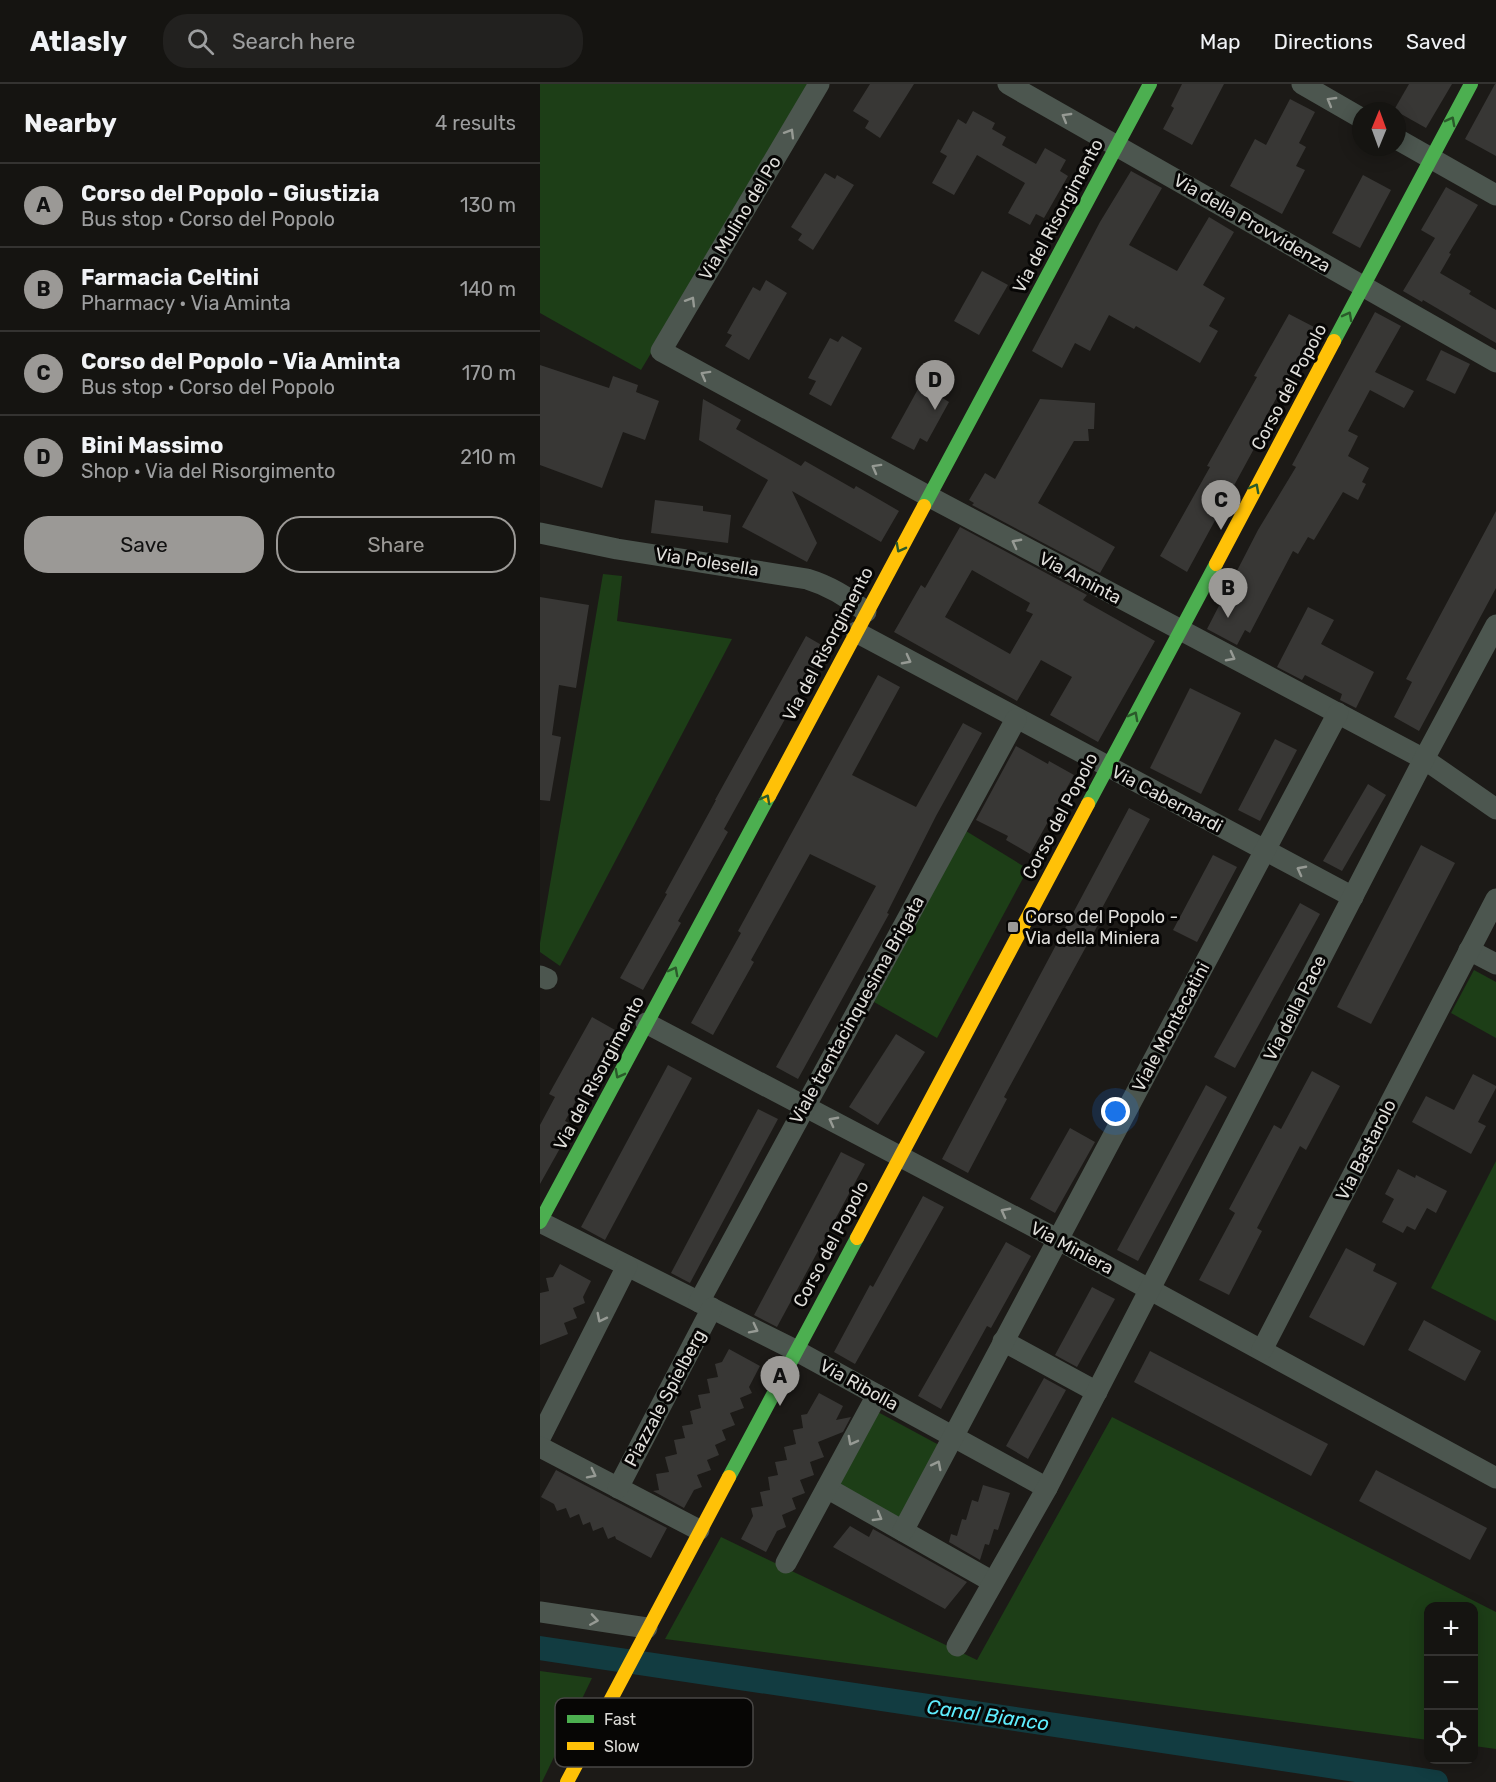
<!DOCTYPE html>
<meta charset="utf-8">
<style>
body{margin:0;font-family:Rubik,sans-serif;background:#22211f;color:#f1f3f6}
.controls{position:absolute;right:18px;bottom:18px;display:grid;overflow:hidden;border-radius:12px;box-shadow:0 3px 15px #0003}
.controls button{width:54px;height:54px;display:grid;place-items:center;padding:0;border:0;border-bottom:2px solid #343331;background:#151411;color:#f1f3f6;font:30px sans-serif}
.compass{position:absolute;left:812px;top:18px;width:54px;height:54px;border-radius:50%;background:#151411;box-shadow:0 3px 15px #0003;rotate:1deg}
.you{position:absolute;left:576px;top:1028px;width:21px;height:21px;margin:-15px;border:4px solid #fff;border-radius:50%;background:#1a73e8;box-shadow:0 0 0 9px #1a73e833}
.badge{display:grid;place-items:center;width:39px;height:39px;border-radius:50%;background:#9b9996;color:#111;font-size:20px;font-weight:700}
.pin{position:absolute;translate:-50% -50px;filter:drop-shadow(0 2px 3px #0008)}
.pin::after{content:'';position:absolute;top:32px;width:21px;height:18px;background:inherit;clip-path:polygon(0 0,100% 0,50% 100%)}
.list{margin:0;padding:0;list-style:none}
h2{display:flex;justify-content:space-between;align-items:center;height:78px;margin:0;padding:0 24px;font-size:26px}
h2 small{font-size:20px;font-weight:400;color:#9d9e9f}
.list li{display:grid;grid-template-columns:39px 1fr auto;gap:18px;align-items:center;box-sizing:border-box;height:84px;padding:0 24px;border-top:2px solid #343331}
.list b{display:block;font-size:22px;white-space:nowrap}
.list p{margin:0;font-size:20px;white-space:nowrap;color:#9d9e9f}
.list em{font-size:20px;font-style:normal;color:#9d9e9f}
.actions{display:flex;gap:12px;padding:18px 24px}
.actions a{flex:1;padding:14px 0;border:2px solid #9b9996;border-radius:24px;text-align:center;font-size:21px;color:#9b9996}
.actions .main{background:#9b9996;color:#111}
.icon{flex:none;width:33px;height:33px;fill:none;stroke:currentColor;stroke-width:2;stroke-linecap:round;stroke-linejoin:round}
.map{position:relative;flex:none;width:956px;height:1698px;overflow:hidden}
header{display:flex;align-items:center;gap:36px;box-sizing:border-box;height:84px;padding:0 30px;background:#151411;border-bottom:2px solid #343331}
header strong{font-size:28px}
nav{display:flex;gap:33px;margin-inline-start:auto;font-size:21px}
.search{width:420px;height:54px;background:#22211f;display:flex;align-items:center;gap:15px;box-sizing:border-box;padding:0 21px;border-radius:24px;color:#9d9e9f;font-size:22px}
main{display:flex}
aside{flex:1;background:#151411}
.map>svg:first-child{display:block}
.green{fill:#1d3e17}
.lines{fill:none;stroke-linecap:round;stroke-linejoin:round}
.canal{stroke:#123c41;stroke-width:24}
.building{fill:#383735;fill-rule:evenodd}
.street{stroke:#4c564f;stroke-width:21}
.fast{stroke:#4caf50;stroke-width:14}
.slow{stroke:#ffc107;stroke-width:14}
.oneway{stroke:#969a94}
.oneway2{stroke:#2a5a2a}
.poi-dot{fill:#9b9996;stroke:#070605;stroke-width:2}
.labels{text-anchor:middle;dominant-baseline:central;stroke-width:6;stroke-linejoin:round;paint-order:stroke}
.street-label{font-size:18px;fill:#dfdeda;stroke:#070605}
.poi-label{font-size:18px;fill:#dfdeda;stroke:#070605;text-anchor:start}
.water-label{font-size:20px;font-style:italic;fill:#5eecfd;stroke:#070605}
.key{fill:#070605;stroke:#484745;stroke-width:1.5}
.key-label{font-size:16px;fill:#dfdeda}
</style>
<header>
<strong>Atlasly</strong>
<div class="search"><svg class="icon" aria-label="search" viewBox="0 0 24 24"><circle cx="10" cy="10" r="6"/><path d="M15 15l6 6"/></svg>Search here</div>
<nav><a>Map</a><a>Directions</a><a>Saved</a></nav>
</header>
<main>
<aside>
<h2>Nearby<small>4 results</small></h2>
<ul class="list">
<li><span class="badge">A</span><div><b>Corso del Popolo - Giustizia</b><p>Bus stop · Corso del Popolo</p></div><em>130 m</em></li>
<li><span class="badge">B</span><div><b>Farmacia Celtini</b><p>Pharmacy · Via Aminta</p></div><em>140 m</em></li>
<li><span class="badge">C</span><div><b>Corso del Popolo - Via Aminta</b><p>Bus stop · Corso del Popolo</p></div><em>170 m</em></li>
<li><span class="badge">D</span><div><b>Bini Massimo</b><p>Shop · Via del Risorgimento</p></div><em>210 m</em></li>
</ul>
<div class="actions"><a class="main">Save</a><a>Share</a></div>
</aside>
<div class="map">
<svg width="956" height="1698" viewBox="0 0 956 1698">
<rect width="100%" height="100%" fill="#1c1a17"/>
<g class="green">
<path d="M 0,0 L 271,0 L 101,286 L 0,229 Z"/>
<path d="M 63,490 L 82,492 L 77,537 L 192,555 L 20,882 L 0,868 L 0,859 Z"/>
<path d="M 426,747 L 488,785 L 397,954 L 334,918 Z"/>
<path d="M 934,886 L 956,898 L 956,954 L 911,929 Z"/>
<path d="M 956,1077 L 956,1237 L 891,1204 Z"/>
<path d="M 336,1327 L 399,1361 L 359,1435 L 296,1401 Z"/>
<path d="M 572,1333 L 956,1528 L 956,1665 L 934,1662 L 934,1522 L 888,1522 L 888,1656 L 125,1555 L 181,1453 L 437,1576 Z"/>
<path d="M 0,1587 L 52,1594 L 2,1698 L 0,1698 Z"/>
</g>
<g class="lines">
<path class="canal" d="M 0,1564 L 896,1698"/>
</g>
<g class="building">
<path d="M 330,0 L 374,0 L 340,54 L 325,44 L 329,37 L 313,27 Z"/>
<path d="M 642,0 L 684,0 L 652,61 L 623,45 L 634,24 L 631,22 Z"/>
<path d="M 869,0 L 912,0 L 886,44 L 854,26 Z"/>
<path d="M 955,0 L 956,0 L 956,72 L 925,55 Z"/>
<path d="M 750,15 L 775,28 L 759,59 L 766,63 L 756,82 L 765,86 L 742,130 L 690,102 L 715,55 L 726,61 Z"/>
<path d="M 433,27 L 455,39 L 452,45 L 466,53 L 462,61 L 496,80 L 505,64 L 526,76 L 520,87 L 528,92 L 504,134 L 496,130 L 490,141 L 468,129 L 485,99 L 437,71 L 414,111 L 392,99 L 407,72 L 400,68 L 418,35 L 426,40 Z"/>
<path d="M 591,87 L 622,104 L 589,161 L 637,187 L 669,133 L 694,148 L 663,201 L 685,214 L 669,242 L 678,247 L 660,279 L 596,242 L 594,245 L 569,231 L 550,267 L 535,259 L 522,284 L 492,267 L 560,138 Z"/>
<path d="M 285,89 L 295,95 L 297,91 L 314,101 L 273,166 L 258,156 L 262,150 L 251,143 Z"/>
<path d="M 823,91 L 851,106 L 820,164 L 792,149 Z"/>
<path d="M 906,103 L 938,121 L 909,169 L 911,170 L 900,189 L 931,207 L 929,210 L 956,226 L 956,259 L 883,216 L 882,218 L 863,207 L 895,154 L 881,146 Z"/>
<path d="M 442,187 L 468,201 L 439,251 L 414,237 Z"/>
<path d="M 226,196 L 247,209 L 209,276 L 185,262 L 192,251 L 187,249 L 213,203 L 220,207 Z"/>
<path d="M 835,228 L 861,242 L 835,288 L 874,307 L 864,324 L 830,306 L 808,347 L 818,352 L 808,372 L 829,384 L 822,398 L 826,400 L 818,416 L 803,408 L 774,456 L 768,453 L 758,470 L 753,467 L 710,549 L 705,546 L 697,561 L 667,545 L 718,446 L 756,383 L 752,381 Z"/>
<path d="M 749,230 L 776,244 L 724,336 L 728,339 L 647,488 L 620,472 L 670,383 L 667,382 L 717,293 L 714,292 Z"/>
<path d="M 302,252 L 322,264 L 291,322 L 269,310 L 276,297 L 268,294 L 290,254 L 298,258 Z"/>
<path d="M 901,266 L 930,280 L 915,310 L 886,296 Z"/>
<path d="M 0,281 L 69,304 L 73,292 L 98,301 L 96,308 L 119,317 L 105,356 L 83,348 L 62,404 L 0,381 Z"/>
<path d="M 383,296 L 404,307 L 401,313 L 409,318 L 387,358 L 380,354 L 374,366 L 351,354 Z"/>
<path d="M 163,315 L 201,336 L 196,345 L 261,382 L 265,377 L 314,405 L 316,402 L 359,427 L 341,458 L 252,407 L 277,459 L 267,478 L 202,443 L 228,396 L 159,356 Z"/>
<path d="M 500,315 L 555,319 L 554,345 L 548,345 L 549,357 L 534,357 L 498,419 L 575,463 L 560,489 L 432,421 L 434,419 L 429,416 L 445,389 L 455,395 Z"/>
<path d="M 115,416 L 163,422 L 163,427 L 191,431 L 188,459 L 111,449 Z"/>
<path d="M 956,427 L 956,504 L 879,647 L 854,633 L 872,598 L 866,595 Z"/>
<path d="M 420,443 L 547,511 L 543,516 L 546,518 L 615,557 L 558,658 L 510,631 L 532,593 L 501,576 L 477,617 L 354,548 L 381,501 L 385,504 ZM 432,486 L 490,519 L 486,527 L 493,530 L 470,570 L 405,533 Z"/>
<path d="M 0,513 L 49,521 L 36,604 L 19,601 L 12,651 L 21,653 L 10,717 L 0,716 Z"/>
<path d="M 768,523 L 794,536 L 781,560 L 834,588 L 816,624 L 800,616 L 802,610 L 765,591 L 762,596 L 737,583 Z"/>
<path d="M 266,552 L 285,563 L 184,745 L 188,748 L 138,837 L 141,839 L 103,906 L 80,894 L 127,810 L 125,809 L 176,716 L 175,716 Z"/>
<path d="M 338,591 L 360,603 L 312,691 L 376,723 L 423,639 L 442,649 L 396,732 L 347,829 L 349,830 L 258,995 L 236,983 L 336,802 L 270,770 L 211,876 L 214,878 L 173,951 L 151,939 L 201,849 L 198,847 Z"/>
<path d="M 650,604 L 701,629 L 661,710 L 610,684 Z"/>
<path d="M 735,655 L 757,666 L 720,737 L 698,726 Z"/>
<path d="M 476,662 L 508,680 L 509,677 L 534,691 L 490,770 L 466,756 L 468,752 L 436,736 Z"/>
<path d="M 828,700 L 846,711 L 802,787 L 783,777 Z"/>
<path d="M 589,724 L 610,735 L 561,826 L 565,828 L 464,1013 L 467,1015 L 428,1089 L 402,1075 Z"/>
<path d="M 881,761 L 915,779 L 831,940 L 797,923 Z"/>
<path d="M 673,771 L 697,783 L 657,858 L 633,846 Z"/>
<path d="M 760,819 L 780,830 L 695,984 L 674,973 Z"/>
<path d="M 52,933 L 75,946 L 25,1037 L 33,1041 L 0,1100 L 0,1041 L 15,1013 L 9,1010 Z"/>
<path d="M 356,950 L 385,968 L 338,1041 L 309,1023 Z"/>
<path d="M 128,981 L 152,994 L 65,1156 L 41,1143 Z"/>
<path d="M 772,987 L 800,1002 L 766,1066 L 760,1062 L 717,1144 L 722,1147 L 689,1211 L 659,1196 L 695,1129 L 689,1125 L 734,1041 L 741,1045 Z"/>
<path d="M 933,990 L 956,1002 L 956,1004 L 938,1038 L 946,1042 L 931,1070 L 872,1038 L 886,1012 L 914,1026 Z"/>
<path d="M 666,1001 L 687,1013 L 598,1177 L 577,1166 Z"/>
<path d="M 218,1025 L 238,1035 L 150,1199 L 131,1189 Z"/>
<path d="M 530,1044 L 555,1058 L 515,1129 L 490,1115 Z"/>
<path d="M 301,1068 L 325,1080 L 237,1243 L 214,1231 Z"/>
<path d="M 858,1085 L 875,1094 L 876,1091 L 907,1107 L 896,1129 L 887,1124 L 875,1146 L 867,1142 L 863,1149 L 842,1138 L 854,1115 L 845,1110 Z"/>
<path d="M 383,1112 L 404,1123 L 315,1280 L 294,1268 L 330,1201 L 333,1203 Z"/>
<path d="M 466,1158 L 491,1172 L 451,1244 L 447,1242 L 401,1325 L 378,1312 Z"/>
<path d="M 806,1164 L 836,1180 L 833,1187 L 857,1199 L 824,1262 L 769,1233 Z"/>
<path d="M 20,1180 L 51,1197 L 43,1213 L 45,1219 L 33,1224 L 37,1234 L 24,1239 L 28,1250 L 0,1261 L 0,1209 L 9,1207 L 6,1194 L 13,1193 Z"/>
<path d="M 552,1203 L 575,1215 L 537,1283 L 515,1271 Z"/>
<path d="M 884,1236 L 941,1267 L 925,1297 L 868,1266 Z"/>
<path d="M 189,1265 L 220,1282 L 209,1303 L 212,1309 L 200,1314 L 204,1324 L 190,1329 L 195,1341 L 182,1346 L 186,1356 L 175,1361 L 179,1371 L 167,1376 L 171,1386 L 157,1391 L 162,1403 L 154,1406 L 144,1424 L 113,1407 L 119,1406 L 116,1390 L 129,1388 L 125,1373 L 137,1370 L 134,1356 L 145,1354 L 142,1342 L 153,1340 L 150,1327 L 161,1324 L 158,1311 L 170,1309 L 167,1295 L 178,1293 L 175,1280 L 182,1278 Z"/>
<path d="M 610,1267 L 788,1360 L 771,1392 L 594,1298 Z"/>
<path d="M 504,1294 L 526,1306 L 488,1375 L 466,1362 Z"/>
<path d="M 279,1309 L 303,1322 L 296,1336 L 311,1333 L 303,1348 L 278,1358 L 284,1373 L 270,1378 L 274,1391 L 260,1396 L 265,1409 L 252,1414 L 256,1425 L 242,1431 L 246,1443 L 237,1447 L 226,1468 L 201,1455 L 213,1432 L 211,1424 L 223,1422 L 220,1408 L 230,1406 L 228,1393 L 238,1391 L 235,1378 L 247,1376 L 244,1363 L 256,1360 L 253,1346 L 263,1344 L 261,1331 L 267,1330 Z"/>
<path d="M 16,1386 L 127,1444 L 111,1474 L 76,1455 L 75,1452 L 68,1455 L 63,1443 L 53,1447 L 50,1438 L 43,1441 L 39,1430 L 30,1434 L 26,1424 L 17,1427 L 14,1420 L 1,1413 Z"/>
<path d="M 836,1386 L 947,1444 L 930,1476 L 819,1417 Z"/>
<path d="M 443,1401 L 470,1409 L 458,1446 L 454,1445 L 449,1461 L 445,1460 L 440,1476 L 409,1458 L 411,1450 L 417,1452 L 422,1435 L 426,1436 L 432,1416 L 438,1418 Z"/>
<path d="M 310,1442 L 329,1453 L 333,1445 L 427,1498 L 405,1525 L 293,1463 Z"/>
</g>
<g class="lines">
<g class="street">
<path d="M 279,0 L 121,267 L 388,412 L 884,675 L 956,725"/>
<path d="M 468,0 L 956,278"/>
<path d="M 762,0 L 821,34"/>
<path d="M 857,55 L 956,111"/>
<path d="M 0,449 L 77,465 L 267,495 C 290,502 307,512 326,528"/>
<path d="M 316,548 L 813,813"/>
<path d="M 929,866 L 956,880"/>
<path d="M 0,892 L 7,895"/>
<path d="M 106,939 L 517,1155 L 956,1394"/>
<path d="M 0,1138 L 255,1266 L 507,1404"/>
<path d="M 159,1218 L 476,635"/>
<path d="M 463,1257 L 557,1308"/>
<path d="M 722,1266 L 956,815"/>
<path d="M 0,1354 L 87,1182"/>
<path d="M 0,1363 L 159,1446"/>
<path d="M 78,1404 L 172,1224"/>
<path d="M 287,1404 L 453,1498"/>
<path d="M 363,1447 L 798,629"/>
<path d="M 246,1479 L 337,1311"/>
<path d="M 0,1528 L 107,1544"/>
<path d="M 417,1562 L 507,1404 L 884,675 L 956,541"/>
</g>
<g class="fast">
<path d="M 794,257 L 931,0"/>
<path d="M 384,422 L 610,0"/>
<path d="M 548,720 L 676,480"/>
<path d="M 0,1138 L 229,712"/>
<path d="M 189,1393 L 317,1154"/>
</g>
<g class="slow">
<path d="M 676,480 L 794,257"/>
<path d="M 229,712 L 384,422"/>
<path d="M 317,1154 L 548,720"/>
<path d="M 27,1698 L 189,1393"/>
</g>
</g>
<defs><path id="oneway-chevron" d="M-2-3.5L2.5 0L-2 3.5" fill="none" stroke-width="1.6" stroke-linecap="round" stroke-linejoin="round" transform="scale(1.5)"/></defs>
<g class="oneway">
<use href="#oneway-chevron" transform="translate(791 17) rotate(-150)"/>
<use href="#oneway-chevron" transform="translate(526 33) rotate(-150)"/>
<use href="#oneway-chevron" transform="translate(250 49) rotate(-59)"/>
<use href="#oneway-chevron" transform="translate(151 217) rotate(-59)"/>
<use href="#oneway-chevron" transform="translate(165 291) rotate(-151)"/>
<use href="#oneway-chevron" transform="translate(336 384) rotate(-151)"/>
<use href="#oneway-chevron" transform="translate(476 459) rotate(-152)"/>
<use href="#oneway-chevron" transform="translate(691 573) rotate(28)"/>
<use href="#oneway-chevron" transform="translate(367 576) rotate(28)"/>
<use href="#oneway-chevron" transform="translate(761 786) rotate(-152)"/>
<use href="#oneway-chevron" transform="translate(293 1037) rotate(-152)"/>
<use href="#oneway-chevron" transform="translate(465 1128) rotate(-152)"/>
<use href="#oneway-chevron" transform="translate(61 1234) rotate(117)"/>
<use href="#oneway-chevron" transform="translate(214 1245) rotate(27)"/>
<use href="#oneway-chevron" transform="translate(312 1357) rotate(118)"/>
<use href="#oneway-chevron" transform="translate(397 1381) rotate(-63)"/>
<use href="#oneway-chevron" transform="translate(52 1390) rotate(27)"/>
<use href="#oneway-chevron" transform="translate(338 1433) rotate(30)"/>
<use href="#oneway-chevron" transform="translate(54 1536) rotate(9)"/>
</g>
<g class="oneway2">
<use href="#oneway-chevron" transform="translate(911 37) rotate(-62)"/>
<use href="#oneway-chevron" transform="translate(808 232) rotate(-62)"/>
<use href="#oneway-chevron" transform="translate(715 404) rotate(-62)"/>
<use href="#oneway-chevron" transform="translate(360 464) rotate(118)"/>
<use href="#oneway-chevron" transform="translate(594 632) rotate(-62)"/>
<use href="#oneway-chevron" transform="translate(226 715) rotate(-62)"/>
<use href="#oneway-chevron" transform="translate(134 887) rotate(-62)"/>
<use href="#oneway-chevron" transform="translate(79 990) rotate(118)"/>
</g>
<rect class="poi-dot" x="467" y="837" width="12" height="12" rx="3"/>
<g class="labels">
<g class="street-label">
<text transform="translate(518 132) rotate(-62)">Via del Risorgimento</text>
<text transform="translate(200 134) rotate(-59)">Via Mulino del Po</text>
<text transform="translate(712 139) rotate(30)">Via della Provvidenza</text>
<text transform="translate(749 303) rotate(-62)">Corso del Popolo</text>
<text transform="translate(167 478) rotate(9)">Via Polesella</text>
<text transform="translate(540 494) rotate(28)">Via Aminta</text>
<text transform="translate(288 560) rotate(-62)">Via del Risorgimento</text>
<text transform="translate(627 715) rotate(28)">Via Cabernardi</text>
<text transform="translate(520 732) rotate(-62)">Corso del Popolo</text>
<text transform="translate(755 924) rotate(-63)">Via della Pace</text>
<text transform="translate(317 926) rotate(-61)">Viale trentacinquesima Brigata</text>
<text transform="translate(631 943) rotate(-62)">Viale Montecatini</text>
<text transform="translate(59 989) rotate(-62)">Via del Risorgimento</text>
<text transform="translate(826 1066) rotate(-63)">Via Bastarolo</text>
<text transform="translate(291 1160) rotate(-62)">Corso del Popolo</text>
<text transform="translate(532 1164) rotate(28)">Via Miniera</text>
<text transform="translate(319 1301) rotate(29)">Via Ribolla</text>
<text transform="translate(125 1314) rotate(-62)">Piazzale Spielberg</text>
</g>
<g class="poi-label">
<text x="485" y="833">Corso del Popolo -<tspan x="485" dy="21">Via della Miniera</tspan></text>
</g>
<g class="water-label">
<text transform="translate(448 1631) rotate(8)">Canal Bianco</text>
</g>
</g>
<rect x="15" y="1614" width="198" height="69" rx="9" class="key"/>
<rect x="27" y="1631" width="27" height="8" fill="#4caf50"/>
<rect x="27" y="1658" width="27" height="8" fill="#ffc107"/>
<g class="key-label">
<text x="64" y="1641">Fast</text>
<text x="64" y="1668">Slow</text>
</g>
</svg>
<div class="controls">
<button>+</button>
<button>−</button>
<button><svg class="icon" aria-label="locate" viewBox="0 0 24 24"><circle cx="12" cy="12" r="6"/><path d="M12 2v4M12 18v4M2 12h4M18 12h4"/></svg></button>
</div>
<svg class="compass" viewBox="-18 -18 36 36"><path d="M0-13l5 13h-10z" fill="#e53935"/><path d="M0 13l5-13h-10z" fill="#9d9e9f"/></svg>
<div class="you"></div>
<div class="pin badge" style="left:240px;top:1322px">A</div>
<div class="pin badge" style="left:688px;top:534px">B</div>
<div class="pin badge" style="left:681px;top:446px">C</div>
<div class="pin badge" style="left:395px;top:326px">D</div>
</div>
</main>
